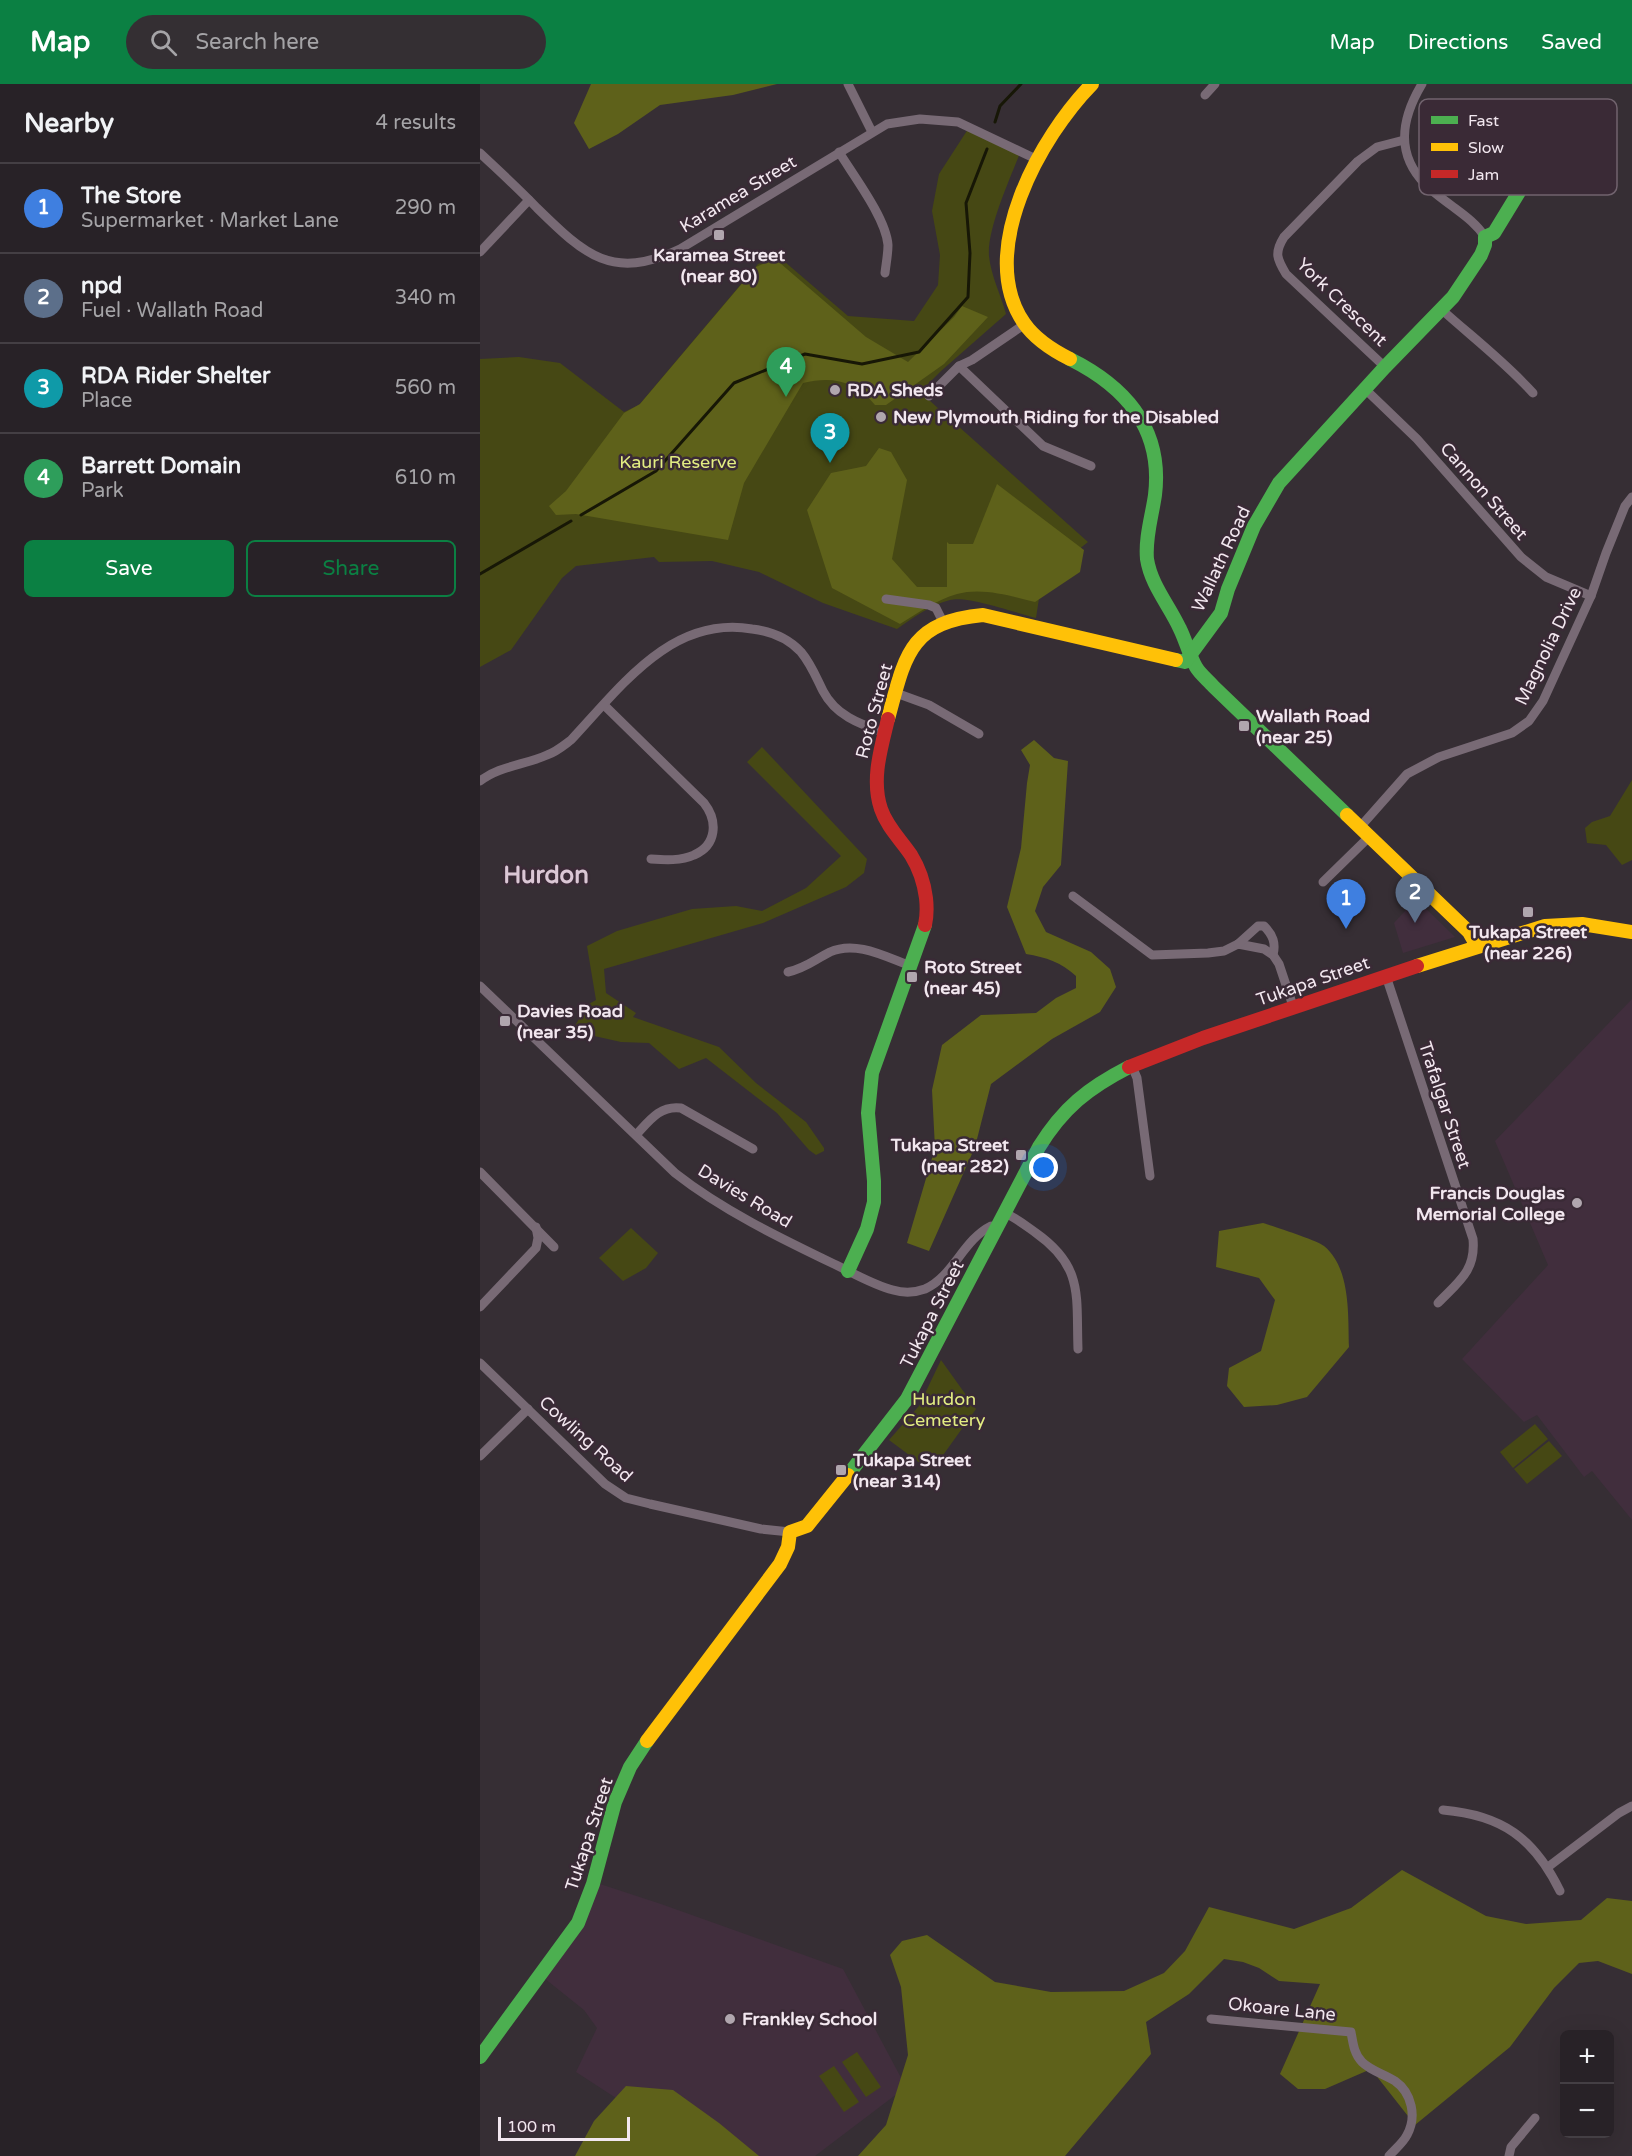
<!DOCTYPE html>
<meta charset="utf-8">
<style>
body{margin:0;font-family:"Varela Round",sans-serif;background:#342f33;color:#f1f3f6}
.controls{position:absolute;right:18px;bottom:18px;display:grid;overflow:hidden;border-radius:9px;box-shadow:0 6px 24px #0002}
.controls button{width:54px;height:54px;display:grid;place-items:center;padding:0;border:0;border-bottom:2px solid #443f44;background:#282227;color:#f1f3f6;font:30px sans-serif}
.scale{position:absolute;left:18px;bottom:15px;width:132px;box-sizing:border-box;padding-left:6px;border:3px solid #f2e7ef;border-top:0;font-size:16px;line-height:21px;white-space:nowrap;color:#f2e7ef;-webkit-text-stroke:4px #3a2a36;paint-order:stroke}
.you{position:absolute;left:564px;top:1084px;width:21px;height:21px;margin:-15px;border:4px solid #fff;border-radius:50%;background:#1a73e8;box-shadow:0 0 0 9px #1a73e833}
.badge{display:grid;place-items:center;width:39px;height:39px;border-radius:50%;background:#0b8043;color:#fff;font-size:20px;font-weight:700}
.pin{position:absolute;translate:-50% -50px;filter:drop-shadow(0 2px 3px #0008)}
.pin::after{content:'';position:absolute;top:32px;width:21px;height:18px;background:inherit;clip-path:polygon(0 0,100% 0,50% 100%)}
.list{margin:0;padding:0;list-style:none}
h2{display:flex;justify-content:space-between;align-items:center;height:78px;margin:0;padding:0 24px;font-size:26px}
h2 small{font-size:20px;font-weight:400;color:#a5a4a7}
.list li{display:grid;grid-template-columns:39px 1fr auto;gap:18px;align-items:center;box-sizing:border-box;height:90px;padding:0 24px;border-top:2px solid #443f44}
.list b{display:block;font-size:22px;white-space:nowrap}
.list p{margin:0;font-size:20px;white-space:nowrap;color:#a5a4a7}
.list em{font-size:20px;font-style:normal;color:#a5a4a7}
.actions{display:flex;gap:12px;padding:18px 24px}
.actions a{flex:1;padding:14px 0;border:2px solid #0b8043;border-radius:9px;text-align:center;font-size:21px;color:#0b8043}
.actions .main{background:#0b8043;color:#fff}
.icon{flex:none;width:33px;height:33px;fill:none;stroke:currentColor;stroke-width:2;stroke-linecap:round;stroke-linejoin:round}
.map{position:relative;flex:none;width:1152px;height:2072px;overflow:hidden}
header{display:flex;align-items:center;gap:36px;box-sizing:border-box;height:84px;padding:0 30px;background:#0b8043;color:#fff}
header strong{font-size:28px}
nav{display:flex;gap:33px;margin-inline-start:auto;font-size:21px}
.search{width:420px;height:54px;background:#342f33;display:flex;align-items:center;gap:15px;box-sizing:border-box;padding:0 21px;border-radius:33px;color:#a5a4a7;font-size:22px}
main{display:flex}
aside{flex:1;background:#282227}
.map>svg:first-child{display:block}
.built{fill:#412e3d}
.green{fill:#464814}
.forest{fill:#5e611a}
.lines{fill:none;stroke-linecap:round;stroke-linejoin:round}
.stream{stroke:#171706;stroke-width:3}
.street{stroke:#786a75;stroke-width:9}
.fast{stroke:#4caf50;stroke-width:14}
.slow{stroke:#ffc107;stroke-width:14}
.jam{stroke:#c62828;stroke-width:14}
.poi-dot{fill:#b0a6ae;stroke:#3a2a36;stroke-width:2}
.labels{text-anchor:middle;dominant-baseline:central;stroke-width:5;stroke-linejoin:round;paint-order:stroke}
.street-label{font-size:18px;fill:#f2e7ef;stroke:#3a2a36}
.poi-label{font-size:18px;font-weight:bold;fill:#f2e7ef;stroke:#3a2a36;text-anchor:start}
.park-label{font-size:18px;fill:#e3ed82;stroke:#3a2a36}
.district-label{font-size:24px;font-weight:bold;fill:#dbc7d5;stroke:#3a2a36}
.key{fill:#3a2a36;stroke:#71636e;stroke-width:1.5}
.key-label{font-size:16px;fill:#f2e7ef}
</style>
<header>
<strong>Map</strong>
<div class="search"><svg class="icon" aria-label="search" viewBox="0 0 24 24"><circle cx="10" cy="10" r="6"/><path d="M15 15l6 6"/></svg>Search here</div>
<nav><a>Map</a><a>Directions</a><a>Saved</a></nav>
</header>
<main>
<aside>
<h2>Nearby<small>4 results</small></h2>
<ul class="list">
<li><span class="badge" style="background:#3f7fe0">1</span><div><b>The Store</b><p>Supermarket · Market Lane</p></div><em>290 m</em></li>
<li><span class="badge" style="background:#5c6f8a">2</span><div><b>npd</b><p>Fuel · Wallath Road</p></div><em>340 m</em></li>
<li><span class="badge" style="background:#0f9aa8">3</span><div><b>RDA Rider Shelter</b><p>Place</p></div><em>560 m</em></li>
<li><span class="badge" style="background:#2e9e5b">4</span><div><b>Barrett Domain</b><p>Park</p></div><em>610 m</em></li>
</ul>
<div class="actions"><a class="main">Save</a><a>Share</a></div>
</aside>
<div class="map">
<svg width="1152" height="2072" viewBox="0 0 1152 2072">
<rect width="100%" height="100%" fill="#362e34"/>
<g class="built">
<path d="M 936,815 L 975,853 L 923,869 L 914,839 Z"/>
<path d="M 1152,915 L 1152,1436 L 1112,1387 L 1104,1393 L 1057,1331 L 1044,1338 L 982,1275 L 1068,1181 L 1015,1057 Z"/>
<path d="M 120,1800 L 181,1820 L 363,1885 L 426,2003 L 335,2072 L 254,2072 L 136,2014 L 96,1988 L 117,1944 L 104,1926 L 64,1894 Z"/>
</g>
<g class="green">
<path d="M 490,42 L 540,69 C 530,95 507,145 509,172 C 511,192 521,211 526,230 L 461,287 L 440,308 L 608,458 L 562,495 L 556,534 C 536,529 487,511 470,516 C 450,521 433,534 417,545 L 343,519 L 279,488 L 232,477 L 179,478 L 174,473 L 96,482 L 82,494 L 31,566 L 0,583 L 0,275 L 39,273 L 80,279 L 144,328 L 159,321 L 278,180 L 298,172 L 368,232 L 434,237 L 458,201 L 460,171 L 452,127 L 459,90 Z"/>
<path d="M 282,663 L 387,775 L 384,789 L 366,803 L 283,839 L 124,885 L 126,909 L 156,929 L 153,933 L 239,963 L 276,999 L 326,1038 L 344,1064 L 344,1067 L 336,1071 L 329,1066 L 297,1029 L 226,974 L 199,985 L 169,959 L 141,958 L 92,947 L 107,921 L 116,916 L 107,862 L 137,847 L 212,825 L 256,822 L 282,827 L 326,804 L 361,772 L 267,678 Z"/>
<path d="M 1152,696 L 1152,776 L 1142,781 L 1126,761 L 1107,759 L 1105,744 L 1112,738 L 1130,732 Z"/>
<path d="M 151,1144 L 178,1169 L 166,1184 L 143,1197 L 119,1174 Z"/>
<path d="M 461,1276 L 496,1325 L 456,1381 L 448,1385 L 409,1356 L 439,1322 Z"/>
<path d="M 1055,1340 L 1068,1355 L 1033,1384 L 1020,1368 Z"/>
<path d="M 1069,1357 L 1082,1372 L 1047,1400 L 1034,1385 Z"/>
<path d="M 377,1968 L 401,2003 L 386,2013 L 362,1978 Z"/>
<path d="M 354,1982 L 379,2018 L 364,2028 L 339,1992 Z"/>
</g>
<g class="forest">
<path d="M 111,0 L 297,0 L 253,11 L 180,21 L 138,50 L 109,65 L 94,39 Z"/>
<path d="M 296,174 L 300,179 L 386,253 L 428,278 L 474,233 L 482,222 L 508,233 L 464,280 L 406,321 L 395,321 C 375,297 353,292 323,299 L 264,399 L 248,456 L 96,430 L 76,431 L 69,422 L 86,407 L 144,329 L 160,320 L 276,183 Z"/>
<path d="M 399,364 L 411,368 L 427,396 L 412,475 L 437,503 L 467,503 L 467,458 L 469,460 L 493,460 L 517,400 L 604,466 L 600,488 L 555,518 C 531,512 502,503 477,510 C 456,516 438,529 420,540 L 352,504 L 327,426 L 351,389 L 386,382 Z"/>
<path d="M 554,656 L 574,674 L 588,677 L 581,781 L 563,803 L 555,827 L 566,848 L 611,868 L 630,885 L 636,903 L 620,928 L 572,955 L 511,1000 L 495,1063 L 449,1167 L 427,1159 L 455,1064 L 452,1006 L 462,961 L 501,931 L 556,929 L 576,914 L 596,904 L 596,892 C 582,879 566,873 546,870 L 527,823 L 541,764 L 547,699 L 550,681 L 541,666 Z"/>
<path d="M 783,1139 C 795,1143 836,1156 844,1162 C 871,1184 868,1232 869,1263 L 827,1313 L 797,1321 L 764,1323 L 747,1302 L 749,1284 L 781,1267 L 795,1216 L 779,1194 L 736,1183 L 739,1147 Z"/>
<path d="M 922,1786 L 1006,1832 L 1046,1840 L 1101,1836 L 1127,1814 L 1152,1817 L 1152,1890 L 1118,1877 L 1099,1879 L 1074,1904 L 1030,1963 L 935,2041 L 891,1985 L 845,2005 L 818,2005 L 800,1990 L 840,1900 L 799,1897 L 779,1884 L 763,1878 L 744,1875 L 709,1910 L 666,1938 L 671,1970 L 585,2072 L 378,2072 L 406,2041 L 428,1971 L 421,1903 L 410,1871 L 422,1857 L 447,1851 L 515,1898 L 571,1908 L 644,1907 L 684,1889 L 705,1867 L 729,1823 L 814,1845 L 871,1824 Z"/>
<path d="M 146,2002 L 193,2006 L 239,2039 L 279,2072 L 95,2072 L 114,2037 Z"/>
</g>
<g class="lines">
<g class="stream">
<path d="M 515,38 L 520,22 L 541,0"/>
<path d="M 101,431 L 176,387 L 254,299 L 325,270 L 382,280 L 439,268 L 488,213 L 490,169 L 486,119 L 507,65"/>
<path d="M 0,490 L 91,437"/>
</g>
<g class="street">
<path d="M 368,0 L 392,48"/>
<path d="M 942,0 C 921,35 915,70 946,101 C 954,109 963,115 972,122 C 984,131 997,140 1005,153"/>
<path d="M 725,11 L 735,0"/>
<path d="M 359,68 C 373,91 406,134 408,161 C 408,170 406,180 405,189"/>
<path d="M 0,69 C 19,87 39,105 57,124 C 105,171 132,197 200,165 L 407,40 L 440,35 L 478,38 L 556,75"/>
<path d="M 0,168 L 49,116"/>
<path d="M 961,225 C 992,253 1025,278 1053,309"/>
<path d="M 479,282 L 563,362 L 611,382"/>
<path d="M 905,283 L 806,190 C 797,175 794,169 804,153 L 878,77 L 897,63 L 924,56"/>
<path d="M 885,305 L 937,355 L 1041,473 L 1066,493 L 1111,512"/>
<path d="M 449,312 L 479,282 L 492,276 L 545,240"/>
<path d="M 406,515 L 449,521 L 456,524 L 463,538"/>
<path d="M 416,609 L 449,621 L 499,650"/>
<path d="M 124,621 L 224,719 C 238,737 237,761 214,771 C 201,777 185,776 171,775"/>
<path d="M 0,697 C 19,682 45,681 67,671 C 76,668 83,662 91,656 C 140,604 191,531 272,545 C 290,547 308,554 321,568 C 331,580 336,593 343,607 C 356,632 380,640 405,649"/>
<path d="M 881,742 L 927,690 L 959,673 L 1032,649 L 1049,637 L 1063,617 L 1111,512 L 1126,469 L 1145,422 L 1152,413"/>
<path d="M 843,798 L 890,752"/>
<path d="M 593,812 L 672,871 L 728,869 L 744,867 L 758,860 L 784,865 L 793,871 L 799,880 L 813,922"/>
<path d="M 758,860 L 778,842 L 784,842 C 793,851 796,859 793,871"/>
<path d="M 308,888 C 326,884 334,876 350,868 C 376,856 406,873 431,882"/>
<path d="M 906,892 L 993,1155 C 996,1187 978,1198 958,1219"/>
<path d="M 0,902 L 195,1089 C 242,1126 300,1154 354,1180 C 373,1189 393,1201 413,1206 C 423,1209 434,1209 445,1205 C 473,1193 483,1156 511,1142 L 516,1145"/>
<path d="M 652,982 L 657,994 L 670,1092"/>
<path d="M 156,1051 C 169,1037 180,1021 201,1024 L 273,1065"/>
<path d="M 0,1088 L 74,1163"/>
<path d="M 525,1129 C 536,1134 546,1142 556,1149 C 604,1183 596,1212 598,1265"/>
<path d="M 0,1223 L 56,1164 L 58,1154 L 56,1143"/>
<path d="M 0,1279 L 125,1400 L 146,1414 L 170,1420 L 281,1445 L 310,1448"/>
<path d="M 0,1372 L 48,1325"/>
<path d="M 963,1726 C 1022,1731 1054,1754 1080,1807"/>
<path d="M 1068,1783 L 1139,1729 L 1152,1722"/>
<path d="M 731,1935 L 871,1948 C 873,1959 874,1970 882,1978 C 891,1987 904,1990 915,1997 C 932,2009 937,2033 927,2051 C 923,2059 915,2065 909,2072"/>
<path d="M 1029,2072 L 1031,2063 L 1055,2034"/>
</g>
<g class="fast">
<path d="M 590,275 C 646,303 683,345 675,411 C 672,432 665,454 667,475 C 671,501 689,521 700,545 C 706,557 709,571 716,583 C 720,590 728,596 734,603 L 867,731"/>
<path d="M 696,576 L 705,578 L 741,529 L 748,505 L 774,442 L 799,399 L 905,283 L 973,213 L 1001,171 L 1005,161 L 1005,153 L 1014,149 L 1039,108"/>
<path d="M 368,1187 L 387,1145 L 394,1118 L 394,1097 L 388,1029 L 392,989 L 445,841"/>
<path d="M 368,1391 L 427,1315 L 559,1063 C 583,1024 608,1004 649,983"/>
<path d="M 0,1973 L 98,1839 L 113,1800 L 135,1718 L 150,1683 L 167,1657"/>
</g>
<g class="slow">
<path d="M 590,275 C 572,266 555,255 544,239 C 495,168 561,52 612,0"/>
<path d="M 408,635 C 425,572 429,538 503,531 L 696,576"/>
<path d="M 867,731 L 989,848 L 997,862"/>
<path d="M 937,882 L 1065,842 L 1102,840 L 1152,848"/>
<path d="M 167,1657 L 300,1480 L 308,1463 L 310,1448 L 327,1442 L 368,1391"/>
</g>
<g class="jam">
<path d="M 408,635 C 401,664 391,696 401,725 C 407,743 421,756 431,771 C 439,784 444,798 446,814 C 447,823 447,832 445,841"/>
<path d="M 649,983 L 723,954 L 937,882"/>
</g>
</g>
<g class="poi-dot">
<rect x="233" y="145" width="12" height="12" rx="3"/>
<circle cx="355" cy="306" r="6"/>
<circle cx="401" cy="333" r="6"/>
<rect x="758" y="636" width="12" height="12" rx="3"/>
<rect x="1042" y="822" width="12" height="12" rx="3"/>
<rect x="426" y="887" width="12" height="12" rx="3"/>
<rect x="19" y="931" width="12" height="12" rx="3"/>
<rect x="535" y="1065" width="12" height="12" rx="3"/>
<circle cx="1097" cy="1119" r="6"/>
<rect x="355" y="1380" width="12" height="12" rx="3"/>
<circle cx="250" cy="1935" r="6"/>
</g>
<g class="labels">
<g class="street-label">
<text transform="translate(258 110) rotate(-31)">Karamea Street</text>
<text transform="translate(862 218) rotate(44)">York Crescent</text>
<text transform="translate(1004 407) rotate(49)">Cannon Street</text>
<text transform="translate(741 475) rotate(-65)">Wallath Road</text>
<text transform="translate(1068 562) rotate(-64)">Magnolia Drive</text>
<text transform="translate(394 627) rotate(-75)">Roto Street</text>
<text transform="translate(833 897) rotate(-19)">Tukapa Street</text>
<text transform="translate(965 1021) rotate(72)">Trafalgar Street</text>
<text transform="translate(265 1112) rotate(31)">Davies Road</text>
<text transform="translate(452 1230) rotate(-63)">Tukapa Street</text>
<text transform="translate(106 1355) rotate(42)">Cowling Road</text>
<text transform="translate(109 1750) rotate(-72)">Tukapa Street</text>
<text transform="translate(802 1925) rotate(6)">Okoare Lane</text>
</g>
<g class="poi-label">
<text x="239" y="171" text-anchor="middle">Karamea Street<tspan x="239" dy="21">(near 80)</tspan></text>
<text x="367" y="306">RDA Sheds</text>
<text x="413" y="333">New Plymouth Riding for the Disabled</text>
<text x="776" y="632">Wallath Road<tspan x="776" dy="21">(near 25)</tspan></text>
<text x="1048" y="848" text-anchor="middle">Tukapa Street<tspan x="1048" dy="21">(near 226)</tspan></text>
<text x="444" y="883">Roto Street<tspan x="444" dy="21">(near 45)</tspan></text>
<text x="37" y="927">Davies Road<tspan x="37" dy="21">(near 35)</tspan></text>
<text x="529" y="1061" text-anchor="end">Tukapa Street<tspan x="529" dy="21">(near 282)</tspan></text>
<text x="1085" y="1109" text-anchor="end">Francis Douglas<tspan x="1085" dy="21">Memorial College</tspan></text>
<text x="373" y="1376">Tukapa Street<tspan x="373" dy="21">(near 314)</tspan></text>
<text x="262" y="1935">Frankley School</text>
</g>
<g class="park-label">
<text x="198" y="378">Kauri Reserve</text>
<text x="464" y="1315">Hurdon<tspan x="464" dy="21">Cemetery</tspan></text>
</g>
<g class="district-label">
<text x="66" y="791">Hurdon</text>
</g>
</g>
<rect x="939" y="15" width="198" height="96" rx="9" class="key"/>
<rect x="951" y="32" width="27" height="8" fill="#4caf50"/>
<rect x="951" y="59" width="27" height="8" fill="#ffc107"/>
<rect x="951" y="86" width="27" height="8" fill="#c62828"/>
<g class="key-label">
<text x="988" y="42">Fast</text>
<text x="988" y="69">Slow</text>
<text x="988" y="96">Jam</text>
</g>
</svg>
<div class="controls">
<button>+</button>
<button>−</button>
</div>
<div class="scale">100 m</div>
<div class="you"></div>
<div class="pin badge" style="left:866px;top:845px;background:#3f7fe0">1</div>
<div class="pin badge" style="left:935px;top:839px;background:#5c6f8a">2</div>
<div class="pin badge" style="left:350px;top:379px;background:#0f9aa8">3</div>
<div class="pin badge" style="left:306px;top:313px;background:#2e9e5b">4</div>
</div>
</main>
